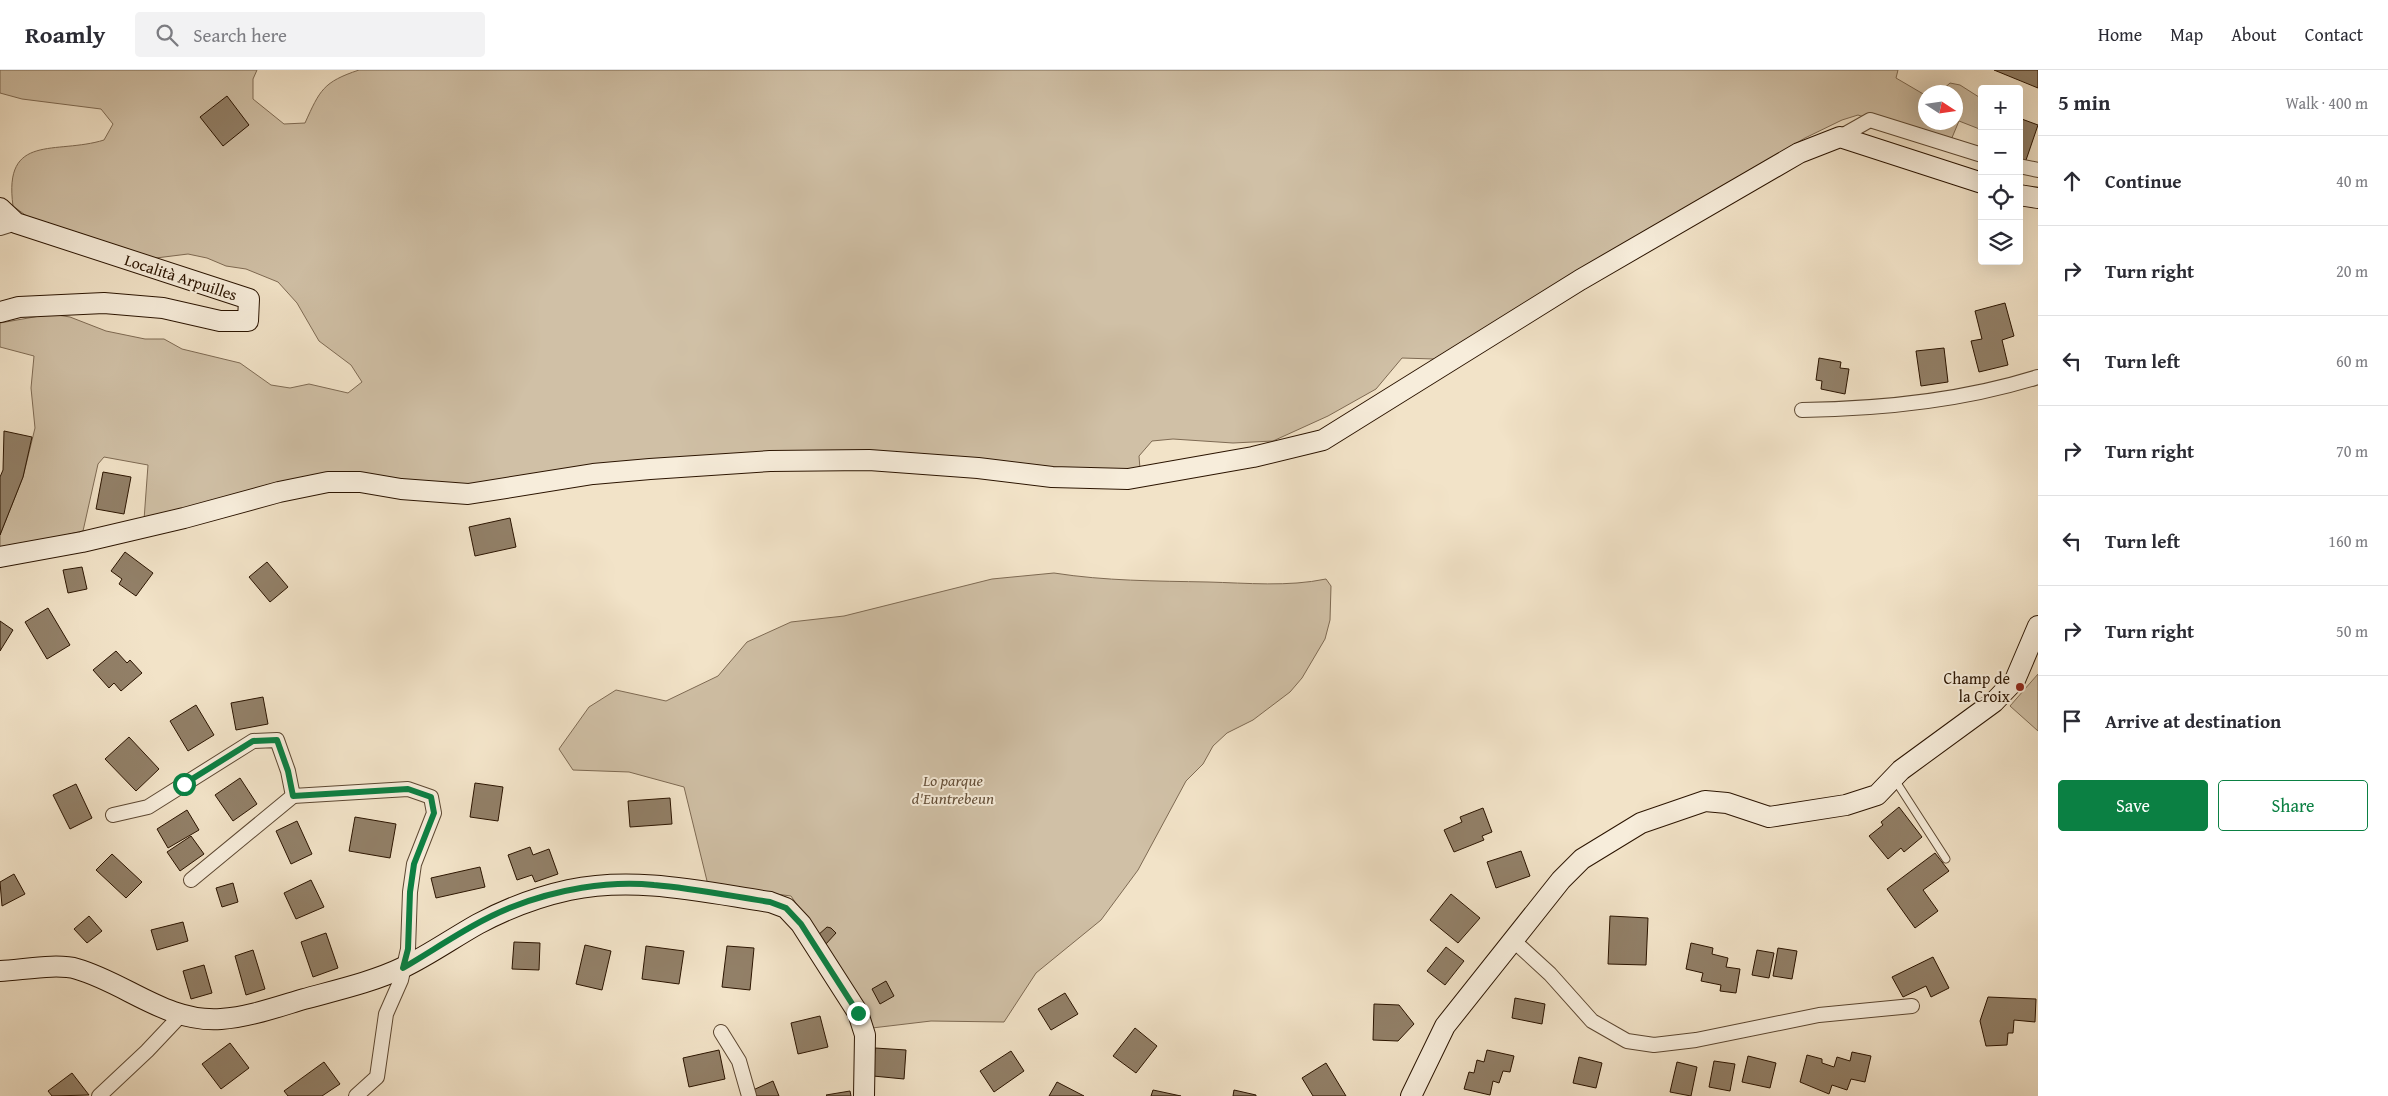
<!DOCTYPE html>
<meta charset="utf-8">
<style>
body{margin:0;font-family:"Gentium Book Plus",serif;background:#f2f2f3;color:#2b2b33}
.controls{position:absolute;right:15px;top:15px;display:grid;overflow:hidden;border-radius:5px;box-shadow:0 5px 20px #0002}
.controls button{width:45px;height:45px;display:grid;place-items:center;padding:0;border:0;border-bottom:1px solid #e1e1e2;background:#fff;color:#2b2b33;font:25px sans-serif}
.compass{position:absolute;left:1918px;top:15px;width:45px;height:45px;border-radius:50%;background:#fff;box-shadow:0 5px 20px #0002;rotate:102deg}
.stop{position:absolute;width:15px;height:15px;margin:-11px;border:4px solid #0b8043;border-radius:50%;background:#fff}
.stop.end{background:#0b8043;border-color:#fff;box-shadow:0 1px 5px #0008}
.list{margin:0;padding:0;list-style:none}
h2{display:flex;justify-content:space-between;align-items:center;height:65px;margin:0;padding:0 20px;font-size:21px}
h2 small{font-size:16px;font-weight:400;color:#7c7c81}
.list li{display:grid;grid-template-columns:32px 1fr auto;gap:15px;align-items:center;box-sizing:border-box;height:90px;padding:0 20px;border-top:1px solid #e1e1e2}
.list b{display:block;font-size:19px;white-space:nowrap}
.list em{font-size:16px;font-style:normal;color:#7c7c81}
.actions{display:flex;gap:10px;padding:15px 20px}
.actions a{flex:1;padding:11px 0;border:1px solid #0b8043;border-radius:5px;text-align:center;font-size:18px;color:#0b8043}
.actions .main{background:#0b8043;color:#fff}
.icon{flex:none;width:28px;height:28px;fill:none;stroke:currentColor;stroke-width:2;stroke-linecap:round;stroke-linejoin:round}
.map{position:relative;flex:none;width:2038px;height:1026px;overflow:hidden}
header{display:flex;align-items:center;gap:30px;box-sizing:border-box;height:70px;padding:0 25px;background:#fff;border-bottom:1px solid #e1e1e2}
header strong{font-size:24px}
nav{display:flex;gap:28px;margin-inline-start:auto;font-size:18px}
.search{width:350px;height:45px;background:#f2f2f3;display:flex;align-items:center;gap:12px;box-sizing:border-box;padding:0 18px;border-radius:5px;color:#7c7c81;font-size:19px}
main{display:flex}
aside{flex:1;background:#fff}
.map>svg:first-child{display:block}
.green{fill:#d0c0a6;stroke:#7e6a53}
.building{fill:#928068;stroke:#2b1400}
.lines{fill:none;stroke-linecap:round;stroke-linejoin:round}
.lane-casing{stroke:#5d4832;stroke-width:9}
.street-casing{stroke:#5d4832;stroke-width:16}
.secondary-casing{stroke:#2b1400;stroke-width:22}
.lane{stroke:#f7eddb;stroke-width:7}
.street{stroke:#f7eddb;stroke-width:14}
.secondary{stroke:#f7eddb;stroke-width:20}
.route{stroke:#0b8043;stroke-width:6}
.poi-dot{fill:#8f2418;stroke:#f7eddb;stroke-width:2}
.labels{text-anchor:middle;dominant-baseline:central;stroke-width:4;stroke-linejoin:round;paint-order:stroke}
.street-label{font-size:16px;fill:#2b1400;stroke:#f7eddb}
.poi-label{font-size:16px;fill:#2b1400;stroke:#f7eddb;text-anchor:end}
.park-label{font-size:16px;font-style:italic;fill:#65503a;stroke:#f7eddb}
</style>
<header>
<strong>Roamly</strong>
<div class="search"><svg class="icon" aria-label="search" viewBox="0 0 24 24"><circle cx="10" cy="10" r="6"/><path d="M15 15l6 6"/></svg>Search here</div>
<nav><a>Home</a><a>Map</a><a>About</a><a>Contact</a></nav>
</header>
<main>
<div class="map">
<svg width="2038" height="1026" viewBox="0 0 2038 1026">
<rect width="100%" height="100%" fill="#f2e3c8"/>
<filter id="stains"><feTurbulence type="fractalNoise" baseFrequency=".004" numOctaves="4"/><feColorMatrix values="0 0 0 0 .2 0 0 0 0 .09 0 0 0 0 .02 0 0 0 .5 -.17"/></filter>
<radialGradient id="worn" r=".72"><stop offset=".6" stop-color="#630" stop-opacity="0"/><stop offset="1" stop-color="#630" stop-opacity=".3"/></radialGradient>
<g class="green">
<path d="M 0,0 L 257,0 L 253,9 L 253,29 L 284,54 L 305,53 C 320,20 323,12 359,0 L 1898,0 L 1896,8 L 1925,25 L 1926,52 L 1956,52 L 1956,22 L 1940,22 L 1950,13 L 1960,15 L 1982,29 L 1982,60 L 1959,51 L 1951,70 L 1945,75 L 1858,45 L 1842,50 L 1805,68 L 1684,139 L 1434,289 L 1402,288 L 1376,319 L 1328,346 L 1273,371 L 1233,373 L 1173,369 L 1152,371 L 1139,386 L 1140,399 L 1078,400 L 975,388 L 456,418 L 394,408 L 144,450 L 148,395 L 104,387 L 98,394 L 83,461 L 0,480 L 0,465 L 23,407 L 35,358 L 31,318 L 34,286 L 0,277 L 0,253 L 51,244 L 70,247 L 106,261 L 145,269 L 164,269 L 182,279 L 240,293 L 271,315 L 290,318 L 309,314 L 348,323 L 362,312 L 351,295 L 319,271 L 297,233 L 278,212 L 246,199 L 226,196 L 207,188 L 188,184 L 148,189 L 32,150 L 13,136 C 3,62 56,85 104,70 L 113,54 L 101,39 L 22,29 L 0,23 Z"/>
<path d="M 1054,503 C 1105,511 1156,511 1208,512 C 1247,513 1288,517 1326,509 L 1331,516 L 1330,550 L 1325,569 L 1302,608 L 1290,622 L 1253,650 L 1227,663 L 1213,676 L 1203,694 L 1186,711 L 1138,800 L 1101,850 L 1036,903 L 1004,952 L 931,951 L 872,958 L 813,859 L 791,826 L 708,815 L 684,717 L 629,702 L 573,700 L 559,679 L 589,637 L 616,620 L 666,631 L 718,606 L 747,572 L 791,552 L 844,546 L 992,509 Z"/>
<path d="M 2038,604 L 2038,661 L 2010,636 Z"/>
</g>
<g class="building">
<path d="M 1994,0 L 2038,0 L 2038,18 Z"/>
<path d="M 227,26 L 249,55 L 223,76 L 200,47 Z"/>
<path d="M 2019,48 L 2038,55 L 2024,96 L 2019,94 Z"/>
<path d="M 2005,233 L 2014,266 L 2002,270 L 2008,295 L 1979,302 L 1971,271 L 1982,269 L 1975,241 Z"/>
<path d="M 1944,278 L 1948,312 L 1921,316 L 1916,281 Z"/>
<path d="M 1819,288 L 1841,292 L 1840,298 L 1849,299 L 1845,324 L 1821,319 L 1822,311 L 1816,310 Z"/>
<path d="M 4,361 L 32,367 L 23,407 L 0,465 L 0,407 L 3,400 Z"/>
<path d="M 103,402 L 131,407 L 124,444 L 96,439 Z"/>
<path d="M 510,448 L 516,477 L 475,486 L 469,457 Z"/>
<path d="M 125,482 L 153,503 L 136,526 L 119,514 L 122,509 L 111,501 Z"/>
<path d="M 267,492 L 288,517 L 270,532 L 249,507 Z"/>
<path d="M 82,497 L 87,519 L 68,523 L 63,500 Z"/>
<path d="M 48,538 L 70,575 L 47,589 L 25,552 Z"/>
<path d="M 0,551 L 13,560 L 0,581 Z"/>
<path d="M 116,581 L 127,593 L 130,590 L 142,603 L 121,621 L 114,613 L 109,618 L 93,600 Z"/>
<path d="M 263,627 L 268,654 L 236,660 L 231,633 Z"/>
<path d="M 196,635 L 214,665 L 188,681 L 170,651 Z"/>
<path d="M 129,667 L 159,699 L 136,721 L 105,689 Z"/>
<path d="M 240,708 L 257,734 L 233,751 L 215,725 Z"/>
<path d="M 475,713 L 503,717 L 498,751 L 470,747 Z"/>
<path d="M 76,714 L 92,748 L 70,759 L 53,725 Z"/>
<path d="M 670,728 L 672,754 L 630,757 L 628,731 Z"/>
<path d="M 1899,737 L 1922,767 L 1904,782 L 1901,778 L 1888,789 L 1869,766 L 1883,755 L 1881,752 Z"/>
<path d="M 1483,738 L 1492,762 L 1482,766 L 1484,770 L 1454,782 L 1444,760 L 1462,752 L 1460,747 Z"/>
<path d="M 187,740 L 199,760 L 168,778 L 157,759 Z"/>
<path d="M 355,747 L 396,754 L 390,788 L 349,781 Z"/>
<path d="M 297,751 L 312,784 L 291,794 L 276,761 Z"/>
<path d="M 191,766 L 204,784 L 180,801 L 167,782 Z"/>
<path d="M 530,777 L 533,785 L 549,779 L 558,804 L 535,812 L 532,805 L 517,810 L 508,785 Z"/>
<path d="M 1521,781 L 1530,806 L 1496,818 L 1487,792 Z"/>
<path d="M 1935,783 L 1949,801 L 1923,820 L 1938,841 L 1915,858 L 1887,819 Z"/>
<path d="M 112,784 L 142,812 L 126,828 L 96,800 Z"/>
<path d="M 480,797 L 485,817 L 436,828 L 431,808 Z"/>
<path d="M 14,804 L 25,824 L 2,836 L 0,812 Z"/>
<path d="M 311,810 L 324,837 L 296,849 L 284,823 Z"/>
<path d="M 233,813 L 238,832 L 222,837 L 216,818 Z"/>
<path d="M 1451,824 L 1480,848 L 1458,873 L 1430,850 Z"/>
<path d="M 89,846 L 102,861 L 87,873 L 74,859 Z"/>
<path d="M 1610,846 L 1648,848 L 1646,895 L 1608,894 Z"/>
<path d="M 183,852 L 188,871 L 157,880 L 151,860 Z"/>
<path d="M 827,857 L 831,858 L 836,863 L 825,875 L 817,866 Z"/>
<path d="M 326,863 L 338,898 L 313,907 L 301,872 Z"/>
<path d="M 514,872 L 540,873 L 539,900 L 512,899 Z"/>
<path d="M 1691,873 L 1713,878 L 1712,884 L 1728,888 L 1726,897 L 1740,899 L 1736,923 L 1720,921 L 1721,915 L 1701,911 L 1703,903 L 1686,899 Z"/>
<path d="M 585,875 L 611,881 L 602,920 L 576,914 Z"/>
<path d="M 646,876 L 684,881 L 679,914 L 642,909 Z"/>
<path d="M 727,876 L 754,878 L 750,920 L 722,917 Z"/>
<path d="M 1446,877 L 1464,891 L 1445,915 L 1427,901 Z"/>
<path d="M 1778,878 L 1797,881 L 1792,909 L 1773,906 Z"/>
<path d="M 253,880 L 265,919 L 246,925 L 235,886 Z"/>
<path d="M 1757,880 L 1774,883 L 1769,908 L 1752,905 Z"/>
<path d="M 1933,887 L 1949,918 L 1931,927 L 1926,916 L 1903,927 L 1892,907 Z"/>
<path d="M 204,895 L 212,923 L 191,929 L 183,901 Z"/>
<path d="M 886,911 L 894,926 L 880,934 L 872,919 Z"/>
<path d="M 1065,923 L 1078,944 L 1051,960 L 1038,939 Z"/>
<path d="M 1988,927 L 2036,929 L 2035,952 L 2014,950 L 2013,963 L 2008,963 L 2007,975 L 1986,976 L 1980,951 Z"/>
<path d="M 1515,928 L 1545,934 L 1542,954 L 1512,948 Z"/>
<path d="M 1374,934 L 1399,935 L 1414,954 L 1398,971 L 1373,970 Z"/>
<path d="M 820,946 L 828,977 L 798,984 L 791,953 Z"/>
<path d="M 1135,958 L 1157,976 L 1136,1003 L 1113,986 Z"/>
<path d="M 230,973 L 249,998 L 221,1019 L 202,994 Z"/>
<path d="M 875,978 L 906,980 L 904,1009 L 873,1006 Z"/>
<path d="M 719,980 L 725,1009 L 689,1017 L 683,988 Z"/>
<path d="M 1487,980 L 1514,986 L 1510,1002 L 1503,1001 L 1499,1013 L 1493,1011 L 1490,1025 L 1464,1019 L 1469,1002 L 1474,1003 L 1477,990 L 1484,992 Z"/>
<path d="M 1011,981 L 1024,1001 L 994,1022 L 980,1001 Z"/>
<path d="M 1852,982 L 1871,986 L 1865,1012 L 1851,1009 L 1847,1020 L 1832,1015 L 1829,1024 L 1800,1012 L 1807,985 L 1822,989 L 1822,993 L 1834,997 L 1837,987 L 1850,991 Z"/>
<path d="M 1748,986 L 1776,993 L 1770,1018 L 1742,1012 Z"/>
<path d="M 1579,987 L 1602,993 L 1596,1018 L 1573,1013 Z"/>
<path d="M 1714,991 L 1735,994 L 1730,1021 L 1709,1017 Z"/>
<path d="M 324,992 L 340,1014 L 322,1026 L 288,1026 L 284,1021 Z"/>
<path d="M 1677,992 L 1697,997 L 1691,1026 L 1670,1022 Z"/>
<path d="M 1326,993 L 1346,1026 L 1313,1026 L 1302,1008 Z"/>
<path d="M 72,1003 L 89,1025 L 52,1026 L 48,1021 Z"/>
<path d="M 773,1011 L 779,1026 L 756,1026 L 753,1020 Z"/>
<path d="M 1057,1012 L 1084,1026 L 1049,1026 Z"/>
<path d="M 1153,1020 L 1181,1026 L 1151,1026 Z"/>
<path d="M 1234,1020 L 1256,1025 L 1256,1026 L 1233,1026 Z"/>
<path d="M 850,1021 L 851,1026 L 827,1026 L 826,1025 Z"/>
</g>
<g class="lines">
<g class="lane-casing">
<path id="lane" d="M 1895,710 L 1946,789"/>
</g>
<g class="street-casing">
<g id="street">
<path d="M 1840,67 L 1870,50 L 1982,85"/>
<path d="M 2019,96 L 2038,100"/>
<path d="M 0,158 L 16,153"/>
<path d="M 1802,340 C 1879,339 1965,330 2038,307"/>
<path d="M 113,745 L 148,737 L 253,671 L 277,670 L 288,701 L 293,726 L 408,719 L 431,727 L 434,743 L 414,794 L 410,822 L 408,879 L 401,910 L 386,944 L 377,1007 L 356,1026"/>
<path d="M 191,810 L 293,726"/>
<path d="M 1514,871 L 1550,904 L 1592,951 L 1627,971 L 1654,975 L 1696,970 L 1819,945 L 1912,936"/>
<path d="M 721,962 L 739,991 L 749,1026"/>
<path d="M 99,1026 L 147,981 L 181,945"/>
</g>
</g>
<g class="secondary-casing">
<g id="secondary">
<path d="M 2019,125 L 2038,128"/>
<path d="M 0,138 L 16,153 L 249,229 L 248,251 L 220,251 L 163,238 L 104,233 L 19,237 L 0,242"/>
<path d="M 0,487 L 82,472 L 184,448 L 279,422 L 328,412 L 360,412 L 401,419 L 468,424 L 593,404 L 650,399 L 770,391 L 869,390 L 978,398 L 1052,407 L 1128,409 L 1253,387 L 1323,370 L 1580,210 L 1799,83 L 1840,67 L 1982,113"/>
<path d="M 0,901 C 22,900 57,893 77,899 C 126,913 167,953 221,949 C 249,947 277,937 304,929 C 337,920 373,912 404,897 C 429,885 453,868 478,854 C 506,839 537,827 569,820 C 636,806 703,822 770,832 L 786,838 L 801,854 L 858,943 L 865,965 L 864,1026"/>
<path d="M 1411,1026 L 1445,956 L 1561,810 L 1582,789 L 1641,753 L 1705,731 L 1727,733 L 1769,747 L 1846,735 L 1877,725 L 1901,700 L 1994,632 L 2015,610 L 2038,556"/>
</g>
</g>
<use href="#lane" class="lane"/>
<use href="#street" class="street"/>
<use href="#secondary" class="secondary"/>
</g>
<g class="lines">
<path class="route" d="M 184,714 L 253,671 L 277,670 L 288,701 L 293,726 L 408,719 L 431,727 L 434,743 L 414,794 L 410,822 L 408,879 L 403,898 C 439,877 474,852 512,837 C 555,820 608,810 654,815 C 692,818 731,826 770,832 L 786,838 L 801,854 L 858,943"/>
</g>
<circle class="poi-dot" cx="2020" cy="617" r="5"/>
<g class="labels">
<g class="street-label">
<text transform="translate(181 207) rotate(18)">Località Arpuilles</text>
</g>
<g class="poi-label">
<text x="2010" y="608">Champ de<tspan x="2010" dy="18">la Croix</tspan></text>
</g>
<g class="park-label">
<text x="953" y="710">Lo parque<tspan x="953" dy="18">d'Euntrebeun</tspan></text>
</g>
</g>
<rect width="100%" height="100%" filter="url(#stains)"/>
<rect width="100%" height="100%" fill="url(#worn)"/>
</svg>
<div class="controls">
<button>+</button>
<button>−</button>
<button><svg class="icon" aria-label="locate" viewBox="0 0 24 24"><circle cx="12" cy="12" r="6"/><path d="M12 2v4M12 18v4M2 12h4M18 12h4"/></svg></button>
<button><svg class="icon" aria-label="layers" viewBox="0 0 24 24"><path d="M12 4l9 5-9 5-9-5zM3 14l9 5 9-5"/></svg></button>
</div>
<svg class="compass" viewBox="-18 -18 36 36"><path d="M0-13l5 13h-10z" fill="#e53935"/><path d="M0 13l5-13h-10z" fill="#7c7c81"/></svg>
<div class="stop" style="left:184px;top:714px"></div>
<div class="stop end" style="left:858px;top:943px"></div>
</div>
<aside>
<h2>5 min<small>Walk · 400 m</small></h2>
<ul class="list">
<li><svg class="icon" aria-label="ahead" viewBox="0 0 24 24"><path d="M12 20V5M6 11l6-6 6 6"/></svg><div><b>Continue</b></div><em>40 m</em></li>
<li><svg class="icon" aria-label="right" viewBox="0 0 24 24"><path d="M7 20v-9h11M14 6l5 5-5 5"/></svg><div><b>Turn right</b></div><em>20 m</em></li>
<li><svg class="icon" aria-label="left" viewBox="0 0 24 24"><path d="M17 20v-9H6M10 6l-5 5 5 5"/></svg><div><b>Turn left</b></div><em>60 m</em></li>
<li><svg class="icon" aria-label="right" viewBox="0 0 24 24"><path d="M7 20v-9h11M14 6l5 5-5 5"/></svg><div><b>Turn right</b></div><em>70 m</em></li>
<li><svg class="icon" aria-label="left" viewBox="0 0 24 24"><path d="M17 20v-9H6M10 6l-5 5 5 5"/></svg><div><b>Turn left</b></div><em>160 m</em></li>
<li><svg class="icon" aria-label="right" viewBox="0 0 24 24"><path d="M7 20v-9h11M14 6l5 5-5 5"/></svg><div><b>Turn right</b></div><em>50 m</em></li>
<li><svg class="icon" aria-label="arrive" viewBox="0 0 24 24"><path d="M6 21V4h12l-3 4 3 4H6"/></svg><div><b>Arrive at destination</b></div></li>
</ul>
<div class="actions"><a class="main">Save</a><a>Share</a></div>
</aside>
</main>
